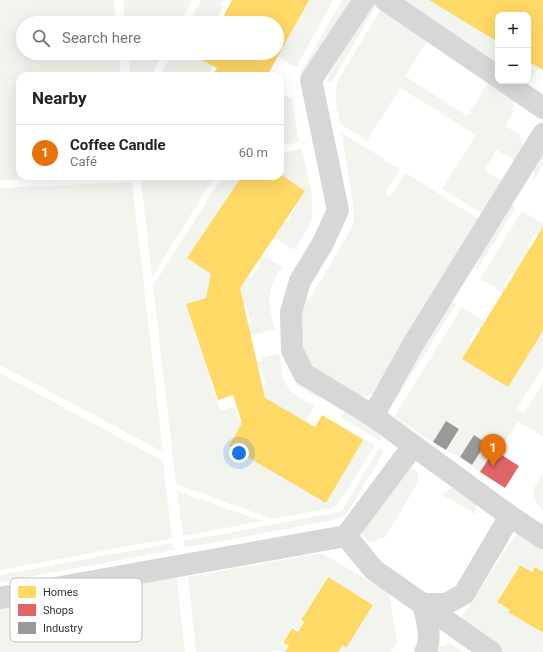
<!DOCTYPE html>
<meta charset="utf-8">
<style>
body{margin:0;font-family:Roboto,sans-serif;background:#f2f2f2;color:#222}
.controls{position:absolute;right:12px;top:12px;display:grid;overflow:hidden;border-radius:8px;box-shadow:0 4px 16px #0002}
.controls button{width:36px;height:36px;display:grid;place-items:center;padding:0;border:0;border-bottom:1px solid #e0e0e0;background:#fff;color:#222;font:20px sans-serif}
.you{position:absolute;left:239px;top:453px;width:14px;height:14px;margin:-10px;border:3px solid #fff;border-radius:50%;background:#1a73e8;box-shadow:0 0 0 6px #1a73e833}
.badge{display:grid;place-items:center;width:26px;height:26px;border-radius:50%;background:#0f766e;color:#fff;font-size:13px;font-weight:700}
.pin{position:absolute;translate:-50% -33px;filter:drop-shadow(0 1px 2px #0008)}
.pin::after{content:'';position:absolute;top:21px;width:14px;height:12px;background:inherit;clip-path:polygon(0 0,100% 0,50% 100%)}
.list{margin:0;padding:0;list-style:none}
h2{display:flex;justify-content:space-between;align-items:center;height:52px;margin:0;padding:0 16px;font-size:17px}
h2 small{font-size:13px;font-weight:400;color:#767676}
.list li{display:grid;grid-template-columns:26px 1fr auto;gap:12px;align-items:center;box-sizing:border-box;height:56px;padding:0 16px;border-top:1px solid #e0e0e0}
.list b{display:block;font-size:15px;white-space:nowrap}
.list p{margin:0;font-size:13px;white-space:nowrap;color:#767676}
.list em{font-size:13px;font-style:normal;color:#767676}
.icon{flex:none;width:22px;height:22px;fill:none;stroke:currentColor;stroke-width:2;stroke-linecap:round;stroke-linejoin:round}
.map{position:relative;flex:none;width:543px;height:652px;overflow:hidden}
.search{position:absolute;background:#fff;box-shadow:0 4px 16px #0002;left:16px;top:16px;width:268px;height:44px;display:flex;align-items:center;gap:10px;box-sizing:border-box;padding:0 14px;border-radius:22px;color:#767676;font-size:15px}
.panel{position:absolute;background:#fff;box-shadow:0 4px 16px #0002;left:16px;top:72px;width:268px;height:108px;border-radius:12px}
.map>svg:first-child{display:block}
.green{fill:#f1f5ed}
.homes{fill:#ffd966}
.shops{fill:#e06666}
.industry{fill:#999}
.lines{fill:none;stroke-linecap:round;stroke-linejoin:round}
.minor{stroke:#d7d7d7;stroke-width:22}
.key{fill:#fff;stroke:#c2c2c2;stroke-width:1}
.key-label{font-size:11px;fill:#333}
</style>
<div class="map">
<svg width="543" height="652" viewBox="0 0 543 652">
<rect width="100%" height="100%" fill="#fff"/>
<g class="green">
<path d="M 0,0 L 114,0 L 116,23 L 23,23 L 23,53 L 119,53 L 121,76 L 20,76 L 20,176 L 97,176 L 0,180 Z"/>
<path d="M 123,0 L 192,0 L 180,23 L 125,23 Z"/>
<path d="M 201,0 L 223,0 L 220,4 L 223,7 L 214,20 L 216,22 L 215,23 L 189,23 Z"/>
<path d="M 294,0 L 333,0 L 296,68 L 273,53 L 277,53 Z"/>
<path d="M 342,0 L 349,0 L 348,4 L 307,76 L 301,72 Z"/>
<path d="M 394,0 L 452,0 L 498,29 L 498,70 Z"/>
<path d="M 372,4 L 376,6 L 331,83 L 327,81 L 328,77 Z"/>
<path d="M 381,9 L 428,40 L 405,76 L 467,116 L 489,82 L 511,97 C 517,108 511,117 505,126 L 519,134 L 523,146 L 515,161 L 497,150 L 484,170 L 503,182 L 483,214 L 442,189 L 476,135 L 400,88 L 367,141 L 340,124 C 336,105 332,94 341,75 Z"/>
<path d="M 528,43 L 543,57 L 543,72 L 538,69 L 526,88 L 515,81 L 528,81 Z"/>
<path d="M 128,53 L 163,53 L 151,76 L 131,76 Z"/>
<path d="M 172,53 L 207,53 L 217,60 L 206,76 L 160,76 Z"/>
<path d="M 280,93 L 292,99 L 299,142 L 280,146 Z"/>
<path d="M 342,133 L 400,169 L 385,194 L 390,197 L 406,173 L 480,220 L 372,394 C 365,397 360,396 353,393 L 311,365 L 303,348 L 299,335 L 303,296 L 309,300 L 353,226 L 354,210 Z"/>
<path d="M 302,149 C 305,166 317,204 311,220 C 308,231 299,241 294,250 L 270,235 L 280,219 L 287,222 L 296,207 L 290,203 L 280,176 L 280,153 Z"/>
<path d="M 543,155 L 543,165 L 534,180 L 534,171 Z"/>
<path d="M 164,176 L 215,176 L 152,277 L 141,181 Z"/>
<path d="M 223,176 L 255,176 L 214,269 L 210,299 L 195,317 L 214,397 L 216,396 L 220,411 L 234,407 L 239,420 L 251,430 L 324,441 L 336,422 L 375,445 L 338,504 L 332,508 L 272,519 L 176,484 L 153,286 Z"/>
<path d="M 132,182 L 163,452 L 0,365 L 0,188 Z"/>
<path d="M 512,205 L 516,208 L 476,271 C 474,258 504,218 512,205 Z"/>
<path d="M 522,211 L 543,224 L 543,235 L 542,238 L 535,234 L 527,247 L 533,251 L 518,275 L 512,272 L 503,286 L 509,290 L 506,295 L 480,279 Z"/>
<path d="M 259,253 L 282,267 C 266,293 267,301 275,329 L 248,336 L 245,324 L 251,322 L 246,305 L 241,306 L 223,287 L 246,275 L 252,278 L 261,262 L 256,258 Z"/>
<path d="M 451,301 L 456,304 L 390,409 L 390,405 Z"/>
<path d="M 462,307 L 487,323 L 483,330 L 478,327 L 469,341 L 474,345 L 543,324 L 543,367 L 516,410 L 524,413 L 543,382 L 543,437 L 518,422 L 498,452 L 494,449 L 479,473 L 472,466 L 486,442 L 474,435 L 460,457 L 447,451 L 460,428 L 446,421 L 433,442 L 394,417 Z"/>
<path d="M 279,354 C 281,365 282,382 290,390 C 297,397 307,401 315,405 L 302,427 L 263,401 L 260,387 L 266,385 L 261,368 L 255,369 L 254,363 L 262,361 L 262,358 Z"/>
<path d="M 287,357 L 322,394 L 319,399 L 297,385 L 293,378 Z"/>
<path d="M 0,373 L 163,461 L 172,538 L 0,570 Z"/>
<path d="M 344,413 L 353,414 L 380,435 L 382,442 L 339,416 Z"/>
<path d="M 379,448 L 383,450 L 381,457 L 346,515 L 342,517 L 328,521 L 184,548 L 184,541 L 335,513 L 342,511 Z"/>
<path d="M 407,467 C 417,468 420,475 417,484 L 386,536 C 374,544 363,544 362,527 Z"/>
<path d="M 543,475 L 543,510 C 529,498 531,488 543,475 Z"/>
<path d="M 454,487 L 476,504 L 475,514 L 442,495 Z"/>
<path d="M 177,491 L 262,521 L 183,536 Z"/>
<path d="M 520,534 L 543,546 L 543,572 L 535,567 L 531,571 L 520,564 L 496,602 L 510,610 L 508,612 L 543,634 L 543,652 L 494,652 L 455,628 L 512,540 L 516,535 Z"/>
<path d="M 173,543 L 174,550 L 0,582 L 0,575 Z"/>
<path d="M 316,554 L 323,554 L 330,558 L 389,593 L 397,642 L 391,652 L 339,652 L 342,646 L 346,648 L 374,604 L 327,577 L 300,620 L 303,622 L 298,630 L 292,626 L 282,643 L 288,647 L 285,652 L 272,651 L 272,652 L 196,652 L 188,577 Z"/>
<path d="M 176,573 L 185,652 L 0,652 L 0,606 Z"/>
<path d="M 449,643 L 464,652 L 434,652 L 437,648 Z"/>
</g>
<g class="homes">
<path d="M 232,0 L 309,0 L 267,76 L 212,76 L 217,68 L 200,59 L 203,53 L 277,53 L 277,23 L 220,23 Z"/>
<path d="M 429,0 L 543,0 L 543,70 L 528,61 L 528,15 L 498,15 L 498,42 Z"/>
<path d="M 280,174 L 305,191 L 240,288 L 265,398 L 315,427 L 322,415 L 363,440 L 326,503 L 229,446 L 242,423 L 233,395 L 218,400 L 186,304 L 206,298 L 211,274 L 187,258 L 242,176 L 280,176 Z"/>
<path d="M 543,227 L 543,331 L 508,387 L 462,359 Z"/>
<path d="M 520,565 L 532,572 L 535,567 L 543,572 L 543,633 L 508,612 L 510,610 L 497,602 Z"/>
<path d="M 328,577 L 373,605 L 346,648 L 343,645 L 338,652 L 285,652 L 289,646 L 283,643 L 292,628 L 298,632 L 304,622 L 301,620 Z"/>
</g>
<path class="shops" d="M 494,450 L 519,466 L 505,488 L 480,472 Z"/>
<g class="industry">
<path d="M 446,421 L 459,429 L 446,450 L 433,442 Z"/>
<path d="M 474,435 L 486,443 L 472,465 L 460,457 Z"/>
</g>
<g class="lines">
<g class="minor">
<path d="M 364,0 L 311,80 L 338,210 L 323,243 L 300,281 L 291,312 L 292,350 L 304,374 L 373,416"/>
<path d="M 385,0 L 498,77"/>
<path d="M 504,81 L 543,108"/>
<path d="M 543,134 L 412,346 L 373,416 L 510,516 L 543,538"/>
<path d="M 346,536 L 374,570 L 491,652"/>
<path d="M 0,598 L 346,536 L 413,446"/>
<path d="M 425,652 C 433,642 426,615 423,604 L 446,604 L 464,594 L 510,516"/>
</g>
</g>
<rect x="10" y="578" width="132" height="64" rx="6" class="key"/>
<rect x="18" y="586" width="18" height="12" fill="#ffd966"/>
<rect x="18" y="604" width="18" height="12" fill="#e06666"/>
<rect x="18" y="622" width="18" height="12" fill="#999"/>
<g class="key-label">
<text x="43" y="596">Homes</text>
<text x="43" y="614">Shops</text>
<text x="43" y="632">Industry</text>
</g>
</svg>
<div class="controls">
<button>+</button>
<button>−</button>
</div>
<div class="you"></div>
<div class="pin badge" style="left:493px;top:467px;background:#e8710a">1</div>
<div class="search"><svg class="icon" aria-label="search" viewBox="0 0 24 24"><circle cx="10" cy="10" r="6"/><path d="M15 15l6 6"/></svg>Search here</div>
<section class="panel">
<h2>Nearby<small></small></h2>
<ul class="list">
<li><span class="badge" style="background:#e8710a">1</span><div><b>Coffee Candle</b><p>Café</p></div><em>60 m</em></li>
</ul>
</section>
</div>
